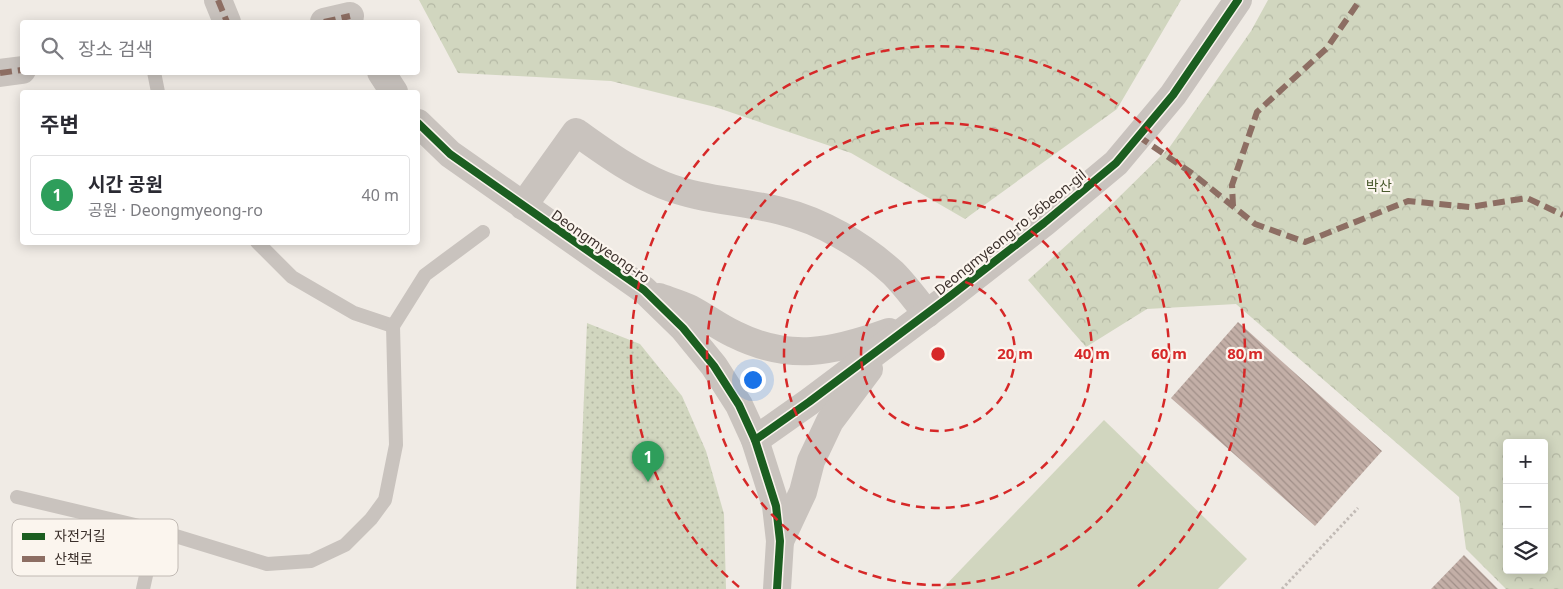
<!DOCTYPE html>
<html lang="ko">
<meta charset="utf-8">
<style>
body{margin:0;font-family:"Noto Sans","Noto Sans KR",sans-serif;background:#f2f2f3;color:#2b2b33}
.controls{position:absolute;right:15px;bottom:15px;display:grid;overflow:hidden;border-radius:5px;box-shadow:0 2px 12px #0003}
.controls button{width:45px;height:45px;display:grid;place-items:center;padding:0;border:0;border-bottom:1px solid #e1e1e2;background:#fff;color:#2b2b33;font:25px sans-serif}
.you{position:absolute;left:752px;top:379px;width:18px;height:18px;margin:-12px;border:4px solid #fff;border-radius:50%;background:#1a73e8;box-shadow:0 0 0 8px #1a73e833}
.badge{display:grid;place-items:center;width:32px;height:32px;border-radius:50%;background:#db2777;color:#fff;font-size:16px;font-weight:700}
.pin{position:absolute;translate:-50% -41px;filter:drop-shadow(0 1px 2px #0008)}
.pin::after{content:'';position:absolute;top:26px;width:18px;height:15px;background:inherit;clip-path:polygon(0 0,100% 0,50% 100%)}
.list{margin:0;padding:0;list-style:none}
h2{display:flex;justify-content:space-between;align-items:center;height:65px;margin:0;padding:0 20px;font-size:21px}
h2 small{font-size:16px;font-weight:400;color:#7c7c81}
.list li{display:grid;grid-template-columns:32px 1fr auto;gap:15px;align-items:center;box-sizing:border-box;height:80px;margin:0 10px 10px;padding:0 10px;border:1px solid #e1e1e2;border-radius:5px}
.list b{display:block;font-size:19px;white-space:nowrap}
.list p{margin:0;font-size:16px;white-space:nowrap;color:#7c7c81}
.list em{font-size:16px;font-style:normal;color:#7c7c81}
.icon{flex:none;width:28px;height:28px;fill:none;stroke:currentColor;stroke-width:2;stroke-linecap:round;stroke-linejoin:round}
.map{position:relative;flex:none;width:1563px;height:589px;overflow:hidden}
.search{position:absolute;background:#fff;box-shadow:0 2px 12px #0003;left:20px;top:20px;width:400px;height:55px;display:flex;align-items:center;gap:12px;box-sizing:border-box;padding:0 18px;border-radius:5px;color:#7c7c81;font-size:19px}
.panel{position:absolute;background:#fff;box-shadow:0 2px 12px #0003;left:20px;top:90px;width:400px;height:155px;border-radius:5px}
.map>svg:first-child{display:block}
.grass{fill:url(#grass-dots)}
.forest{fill:url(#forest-crowns);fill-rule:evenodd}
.pitch{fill:#d1d6bf}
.building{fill:url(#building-back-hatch)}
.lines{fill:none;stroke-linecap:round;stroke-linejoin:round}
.path{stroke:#c2bbb6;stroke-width:3;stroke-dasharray:2.5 2.5;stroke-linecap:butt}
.service{stroke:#c9c3be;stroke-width:14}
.minor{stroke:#c9c3be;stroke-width:28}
.quiet{stroke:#8d6e63;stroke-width:6;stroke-dasharray:12 6;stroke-linecap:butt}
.cycleway-casing{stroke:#fbf5ee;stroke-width:11}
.cycleway{stroke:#1b5e20;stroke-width:8}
.ring{fill:none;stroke:#d62828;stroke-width:2.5;stroke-dasharray:9 6}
.labels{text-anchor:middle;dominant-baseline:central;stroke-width:4.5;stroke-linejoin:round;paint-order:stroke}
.park-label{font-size:14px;fill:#4a5a2e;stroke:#fbf5ee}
.street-label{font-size:14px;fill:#3b302b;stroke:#fbf5ee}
.key{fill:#fbf5ee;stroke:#c1bab4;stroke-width:1}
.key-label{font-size:14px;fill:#3b302b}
.centre{fill:#d62828;stroke:#fbf5ee;stroke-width:2.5}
.ring-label{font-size:15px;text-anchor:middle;font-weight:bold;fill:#d62828;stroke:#fbf5ee;stroke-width:4.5;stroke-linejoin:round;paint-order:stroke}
</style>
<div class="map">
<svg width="1563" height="589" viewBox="0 0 1563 589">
<defs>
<pattern id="grass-dots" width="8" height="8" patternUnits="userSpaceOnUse" patternTransform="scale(1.25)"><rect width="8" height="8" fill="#d1d6bf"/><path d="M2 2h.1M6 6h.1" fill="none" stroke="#b4b8a4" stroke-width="1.8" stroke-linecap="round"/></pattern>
<pattern id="forest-crowns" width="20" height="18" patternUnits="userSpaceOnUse" patternTransform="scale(1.25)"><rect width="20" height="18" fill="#d1d6bf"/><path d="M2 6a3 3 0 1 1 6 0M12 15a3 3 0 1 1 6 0" fill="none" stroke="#b4b8a4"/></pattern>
<pattern id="building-back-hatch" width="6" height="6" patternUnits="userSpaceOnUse" patternTransform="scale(1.25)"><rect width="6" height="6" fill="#c3afa7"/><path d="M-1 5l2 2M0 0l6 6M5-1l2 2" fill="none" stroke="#a08f88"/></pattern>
</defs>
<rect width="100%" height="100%" fill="#f0ebe5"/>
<path class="grass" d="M 587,323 L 640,344 L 682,396 L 706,451 L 724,514 L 726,589 L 576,589 Z"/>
<g class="forest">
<path d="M 419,0 L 1181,0 L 1117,109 L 965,219 L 851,153 L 715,107 L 611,81 L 458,73 Z"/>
<path d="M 1268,0 L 1563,0 L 1563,589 L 1506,589 L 1466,549 L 1459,497 L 1236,304 L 1147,309 L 1086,347 L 1028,280 L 1112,204 L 1169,148 L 1251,31 ZM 1507,443 L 1544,443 L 1544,570 L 1507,570 Z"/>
</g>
<path class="pitch" d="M 1104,420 L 1247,559 L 1218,589 L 942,589 Z"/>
<g class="building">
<path d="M 1238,322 L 1382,451 L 1315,526 L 1171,398 Z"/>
<path d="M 1464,555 L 1498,589 L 1431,589 Z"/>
</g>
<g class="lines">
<path class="path" d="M 1282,589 L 1358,508"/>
<g class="service">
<path d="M 154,72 L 158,92"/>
<path d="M 257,242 L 292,277 L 354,313 L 393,326"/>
<path d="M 17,497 L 156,530"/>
<path d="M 143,589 L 156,530 L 267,564 L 311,561 L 345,545 L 371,519 L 385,500 L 396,445 L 393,326 L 425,275 L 483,232"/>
</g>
<g class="minor">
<path d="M 218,0 L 227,22"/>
<path d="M 324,22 L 350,16"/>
<path d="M 381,72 L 394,92"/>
<path d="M 0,73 L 22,70"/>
<path d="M 418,123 L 450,154 L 644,290 L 683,328 L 714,366 L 739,405 L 755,440 L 776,506 L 780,541 L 777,589"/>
<path d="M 523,206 L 576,132 C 603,151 631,172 663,185 C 700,200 742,201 781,211 C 822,221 862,245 893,273 C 905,285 916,300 927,314"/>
<path d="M 659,297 C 670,301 681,304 691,309 C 706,317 719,327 734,334 C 790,362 833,352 889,332"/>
<path d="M 755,440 L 809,402 L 949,297 L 1044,223 L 1116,163 L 1173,95 L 1238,0"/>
<path d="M 780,541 L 803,492 L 811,461 L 830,421 L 869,369"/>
</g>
<g class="quiet">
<path d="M 218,0 L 227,22"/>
<path d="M 324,22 L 350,16"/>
<path d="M 0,73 L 22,70"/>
<path d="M 1138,136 L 1193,174 L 1255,224 L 1305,242 L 1408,201 L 1470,207 L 1527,198 L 1563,215"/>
<path d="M 1233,206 L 1232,185 L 1257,112 L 1327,48 L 1360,0"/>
</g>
<g class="cycleway-casing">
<g id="cycleway">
<path d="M 418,123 L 450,154 L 644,290 L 683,328 L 714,366 L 739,405 L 755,440 L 776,506 L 780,541 L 777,589"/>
<path d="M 755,440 L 809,402 L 949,297 L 1044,223 L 1116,163 L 1173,95 L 1238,0"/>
</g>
</g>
<use href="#cycleway" class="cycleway"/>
</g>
<g class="ring">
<circle cx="938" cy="354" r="77"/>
<circle cx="938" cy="354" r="154"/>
<circle cx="938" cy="354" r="231"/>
<path d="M739 587A307 307 0 1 1 1137 587"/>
</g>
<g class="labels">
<g class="park-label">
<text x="1379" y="185">박산</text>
</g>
<g class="street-label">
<text transform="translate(1010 232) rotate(-39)">Deongmyeong-ro 56beon-gil</text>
<text transform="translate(601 246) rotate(35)">Deongmyeong-ro</text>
</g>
</g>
<rect x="12" y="519" width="166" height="57" rx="8" class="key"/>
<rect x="22" y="533" width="23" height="7" fill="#1b5e20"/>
<rect x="22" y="556" width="23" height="6" fill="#8d6e63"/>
<g class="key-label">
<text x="54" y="541">자전거길</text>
<text x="54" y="564">산책로</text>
</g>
<circle cx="938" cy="354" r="8" class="centre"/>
<g class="ring-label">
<text x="1015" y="359">20 m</text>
<text x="1092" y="359">40 m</text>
<text x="1169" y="359">60 m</text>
<text x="1245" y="359">80 m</text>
</g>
</svg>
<div class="controls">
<button>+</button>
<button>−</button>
<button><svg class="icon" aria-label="layers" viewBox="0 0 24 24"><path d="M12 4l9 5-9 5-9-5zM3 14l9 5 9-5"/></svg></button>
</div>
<div class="you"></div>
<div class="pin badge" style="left:648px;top:482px;background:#2e9e5b">1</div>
<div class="search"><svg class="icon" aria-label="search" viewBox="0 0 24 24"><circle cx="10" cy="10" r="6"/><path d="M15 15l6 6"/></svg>장소 검색</div>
<section class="panel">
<h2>주변<small></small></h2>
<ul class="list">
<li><span class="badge" style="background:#2e9e5b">1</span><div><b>시간 공원</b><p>공원 · Deongmyeong-ro</p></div><em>40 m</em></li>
</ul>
</section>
</div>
